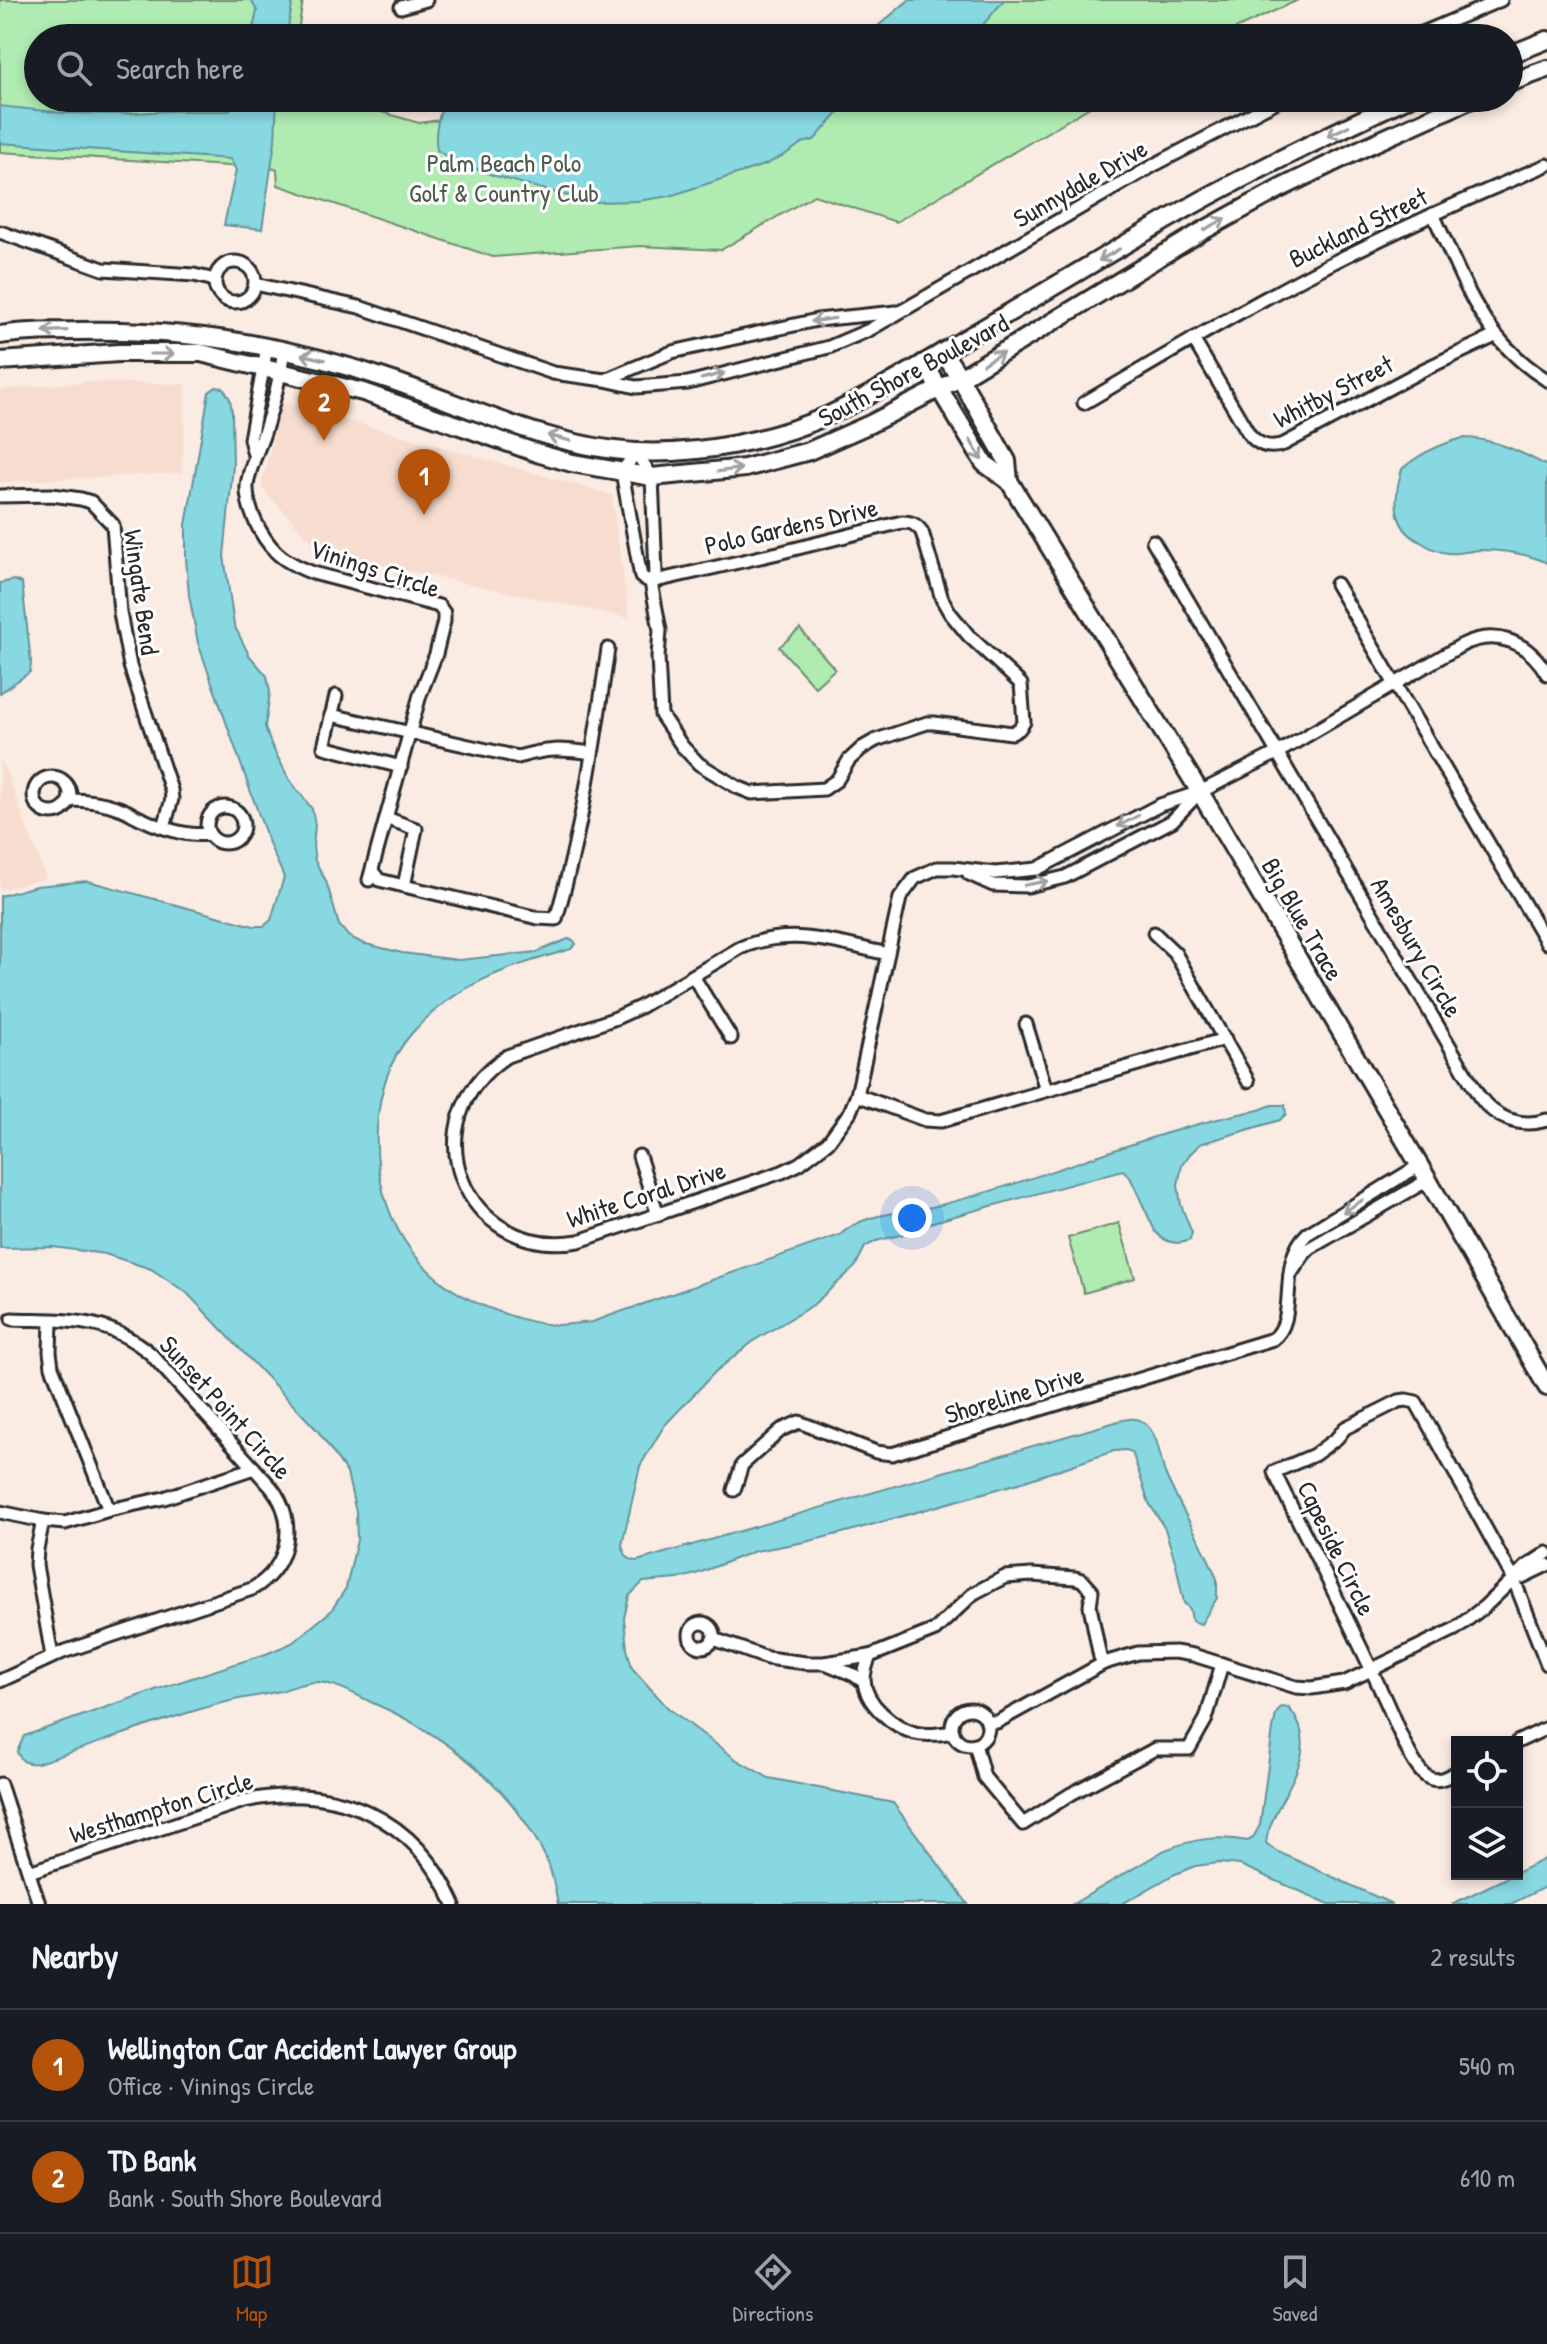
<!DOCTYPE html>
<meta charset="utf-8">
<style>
body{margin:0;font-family:"Patrick Hand",sans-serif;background:#242831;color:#f1f3f6}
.controls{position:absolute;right:24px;bottom:24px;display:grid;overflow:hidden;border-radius:0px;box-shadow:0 4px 12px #0003}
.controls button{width:72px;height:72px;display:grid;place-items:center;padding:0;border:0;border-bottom:2px solid #363941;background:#171b24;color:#f1f3f6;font:40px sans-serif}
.you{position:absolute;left:912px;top:1218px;width:28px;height:28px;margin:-20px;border:6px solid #fff;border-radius:50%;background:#1a73e8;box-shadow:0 0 0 12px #1a73e833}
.badge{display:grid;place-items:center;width:52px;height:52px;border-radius:50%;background:#b45309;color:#fff;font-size:26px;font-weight:700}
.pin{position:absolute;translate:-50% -66px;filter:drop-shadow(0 2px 4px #0008)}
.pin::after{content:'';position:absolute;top:42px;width:28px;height:24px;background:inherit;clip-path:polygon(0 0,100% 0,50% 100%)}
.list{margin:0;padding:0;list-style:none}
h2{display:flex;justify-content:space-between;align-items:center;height:104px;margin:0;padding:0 32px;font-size:34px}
h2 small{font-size:26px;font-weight:400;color:#9ea1a6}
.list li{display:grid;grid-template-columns:52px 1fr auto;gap:24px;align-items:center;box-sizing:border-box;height:112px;padding:0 32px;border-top:2px solid #363941}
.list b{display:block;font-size:30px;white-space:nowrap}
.list p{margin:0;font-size:26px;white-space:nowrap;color:#9ea1a6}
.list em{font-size:26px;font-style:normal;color:#9ea1a6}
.icon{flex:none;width:44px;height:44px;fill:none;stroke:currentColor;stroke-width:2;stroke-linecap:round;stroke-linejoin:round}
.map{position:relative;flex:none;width:1547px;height:1904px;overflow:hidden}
.search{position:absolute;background:#171b24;box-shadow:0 4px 12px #0003;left:24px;right:24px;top:24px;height:88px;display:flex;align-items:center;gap:20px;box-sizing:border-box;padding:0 28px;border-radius:44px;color:#9ea1a6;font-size:30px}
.sheet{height:328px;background:#171b24}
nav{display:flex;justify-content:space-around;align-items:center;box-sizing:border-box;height:112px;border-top:2px solid #363941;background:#171b24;font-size:22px;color:#9ea1a6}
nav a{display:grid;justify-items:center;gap:4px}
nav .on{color:#b45309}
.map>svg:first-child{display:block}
.built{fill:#f7ddcf}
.green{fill:#b0ecb2;stroke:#6e8c6e;stroke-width:2}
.water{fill:#88d8e2;stroke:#639399;stroke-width:2}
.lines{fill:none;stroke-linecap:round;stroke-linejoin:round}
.street-casing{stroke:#2b2b2b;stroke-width:17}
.secondary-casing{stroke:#2b2b2b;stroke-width:22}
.street{stroke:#fff;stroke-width:11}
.secondary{stroke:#fff;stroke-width:16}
.oneway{stroke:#a0a0a0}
.labels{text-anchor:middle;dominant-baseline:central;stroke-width:6;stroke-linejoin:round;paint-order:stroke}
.park-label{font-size:26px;fill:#4c5b4d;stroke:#fff}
.street-label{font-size:26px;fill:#2b2b2b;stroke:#fff}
</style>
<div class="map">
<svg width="1547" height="1904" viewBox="0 0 1547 1904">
<rect width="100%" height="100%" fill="#faebe3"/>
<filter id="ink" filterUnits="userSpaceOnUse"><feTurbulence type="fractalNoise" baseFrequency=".0125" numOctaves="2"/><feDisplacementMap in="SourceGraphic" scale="16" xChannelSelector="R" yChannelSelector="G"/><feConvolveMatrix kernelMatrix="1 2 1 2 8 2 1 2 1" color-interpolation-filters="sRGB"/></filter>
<g filter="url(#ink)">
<g class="built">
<path d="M 84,382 L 186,384 L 182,473 L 0,482 L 0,390 Z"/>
<path d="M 282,402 L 612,495 L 629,618 L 321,552 L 261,487 Z"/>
<path d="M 2,761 L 46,878 L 0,890 L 0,762 Z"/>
</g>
<g class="green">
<path d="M 0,0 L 303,0 L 297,38 L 38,38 L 38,98 L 334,98 L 419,123 L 439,120 L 445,103 L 449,98 L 1105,98 L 896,222 L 814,195 L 721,250 L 640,246 L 493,257 L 278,185 L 277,169 L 0,152 Z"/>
<path d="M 909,0 L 1298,0 L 1216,38 L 864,38 Z"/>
<path d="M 800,629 L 835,669 L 815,687 L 779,647 Z"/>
<path d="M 1119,1223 L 1135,1278 L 1084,1293 L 1068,1238 Z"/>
</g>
<g class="water">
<path d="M 251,0 L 293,0 L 286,38 L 251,38 L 257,11 Z"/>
<path d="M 909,0 L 1004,0 L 972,38 L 864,38 Z"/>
<path d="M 240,98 L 277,98 L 275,141 L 262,229 L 224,225 L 236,170 L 230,159 L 0,143 L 0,106 L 64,113 L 115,114 L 169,111 L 229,111 Z"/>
<path d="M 449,98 L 876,98 L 854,102 L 842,109 L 814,140 L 802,143 L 786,154 L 767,164 L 670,196 L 637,201 L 596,202 L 560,194 L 492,175 L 451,159 L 437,150 C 434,134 438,110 449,98 Z"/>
<path d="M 216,387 L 223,388 L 230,399 L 232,412 L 233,466 L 224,556 L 234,625 L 249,655 L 267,676 L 270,692 L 265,727 L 271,744 L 289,779 L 312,809 L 315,825 L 313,847 L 315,861 L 326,881 L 339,925 L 348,936 L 362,943 L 402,953 L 459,960 L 537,952 L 568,939 L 573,940 L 576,944 L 571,949 C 507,968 457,982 412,1033 C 389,1059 379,1094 377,1128 C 373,1214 415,1283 497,1311 C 516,1318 536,1324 556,1325 C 568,1325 581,1323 592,1322 L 840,1235 C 862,1213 902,1213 932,1207 C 1042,1181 1147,1131 1259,1110 L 1272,1105 L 1285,1105 L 1286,1114 L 1280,1120 L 1200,1144 L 1190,1154 L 1182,1165 L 1178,1185 L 1181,1205 L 1192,1233 L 1190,1240 C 1176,1246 1164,1242 1155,1231 L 1130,1177 L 1123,1170 L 933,1222 L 904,1234 L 876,1241 L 865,1247 L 855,1267 L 813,1305 L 755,1340 L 715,1372 L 664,1426 L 640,1466 L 622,1545 C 625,1555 627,1560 637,1561 L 1119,1421 C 1128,1419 1136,1417 1143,1422 C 1159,1433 1159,1457 1165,1473 C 1180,1509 1203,1542 1217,1579 L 1217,1598 L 1201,1624 L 1192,1621 L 1190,1609 L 1184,1603 L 1176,1564 L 1165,1529 L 1149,1503 L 1132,1452 L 1126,1450 L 1114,1451 L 1019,1483 L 846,1532 L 805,1542 L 755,1551 L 699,1573 L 678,1579 L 643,1582 L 629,1596 L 624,1618 L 627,1649 L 632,1668 L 668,1708 L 737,1760 L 769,1778 L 893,1803 L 968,1904 L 558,1904 C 555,1891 553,1876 548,1863 C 515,1788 446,1735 373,1703 C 356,1695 336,1683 317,1682 C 302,1682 290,1689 276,1692 C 258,1696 240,1698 222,1703 C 160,1719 99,1744 38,1763 C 27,1764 22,1763 17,1752 L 24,1736 L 161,1688 L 266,1654 L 292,1643 L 331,1611 L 346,1588 L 357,1540 L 356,1512 L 347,1473 L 317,1430 L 187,1293 L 151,1269 L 105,1254 L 53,1247 L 0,1248 L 0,896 L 36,886 L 88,881 L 254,926 L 264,926 L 271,920 L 284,877 L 270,846 L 198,643 L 189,595 L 186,559 L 186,525 L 209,392 Z"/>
<path d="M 1463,438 C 1493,438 1521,452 1547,466 L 1547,563 C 1526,553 1502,550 1479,550 C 1469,551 1458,554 1448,553 C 1438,552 1428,547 1419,541 C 1391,526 1394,496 1402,469 C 1419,454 1441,444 1463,438 Z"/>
<path d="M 14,580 L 22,583 L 31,662 L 30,672 L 0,693 L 0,583 Z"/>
<path d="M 1281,1707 L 1289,1708 C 1328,1755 1272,1797 1266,1843 L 1276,1851 L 1392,1904 L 1329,1904 L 1240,1865 L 1219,1863 L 1195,1866 L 1173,1875 L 1122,1904 L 1073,1904 L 1165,1850 C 1193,1839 1218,1835 1248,1841 L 1254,1836 L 1260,1825 L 1273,1729 L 1276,1714 Z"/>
<path d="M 1547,1858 L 1547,1886 L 1511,1904 L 1452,1904 Z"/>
</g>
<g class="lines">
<g class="street-casing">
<g id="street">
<path d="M 401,7 L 426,0"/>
<path d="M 1410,38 L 1501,0"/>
<path d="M 1433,214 C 1464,281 1481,339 1547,380"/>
<path d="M 0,232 L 103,269 L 194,275 L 215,280"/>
<circle cx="235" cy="282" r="20"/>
<path d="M 255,284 L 359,307 L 553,373 L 605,380 L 636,387 L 688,383 L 829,347 L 869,330 L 1156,164 L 1283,98"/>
<path d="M 1193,339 L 1249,434 C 1259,446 1270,449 1284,444 L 1423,370 L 1495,336"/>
<path d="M 284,350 C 280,378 273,406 264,433 C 258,451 249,467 247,486 C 246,508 261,537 276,552 C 286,562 300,568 313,573 L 439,606 L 444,613 L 444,621 L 436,654 L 420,695 L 369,880"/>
<path d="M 607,379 L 672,352 L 817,320 L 896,312"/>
<path d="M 1084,403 C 1168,354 1252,303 1340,259 C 1408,225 1477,194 1547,165"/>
<path d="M 636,452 L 652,477 L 656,573 L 651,582 L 641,577 L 622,472 Z"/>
<path d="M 254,455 L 250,439 L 267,347"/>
<path d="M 0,496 L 52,495 L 81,499 L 91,502 L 113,525 L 120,613 L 130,666 L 171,790 L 172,799 L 164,827"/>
<path d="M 902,522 C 912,522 916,524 922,532 L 942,599 L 950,613 L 969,636 L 1021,684 L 1024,722 L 1019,729 L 1012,733 L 934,723 L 927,723 L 876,740 L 862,748 L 849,760 L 837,780 L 824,789 L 752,793 L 737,787 L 699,764 L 682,746 L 661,715 L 658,657 L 660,630 L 651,582 L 778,553 Z"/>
<path d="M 1153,541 L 1479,1096 C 1495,1119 1520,1128 1547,1120"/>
<path d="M 1336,584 L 1547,943"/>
<path d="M 336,696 L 324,747 L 401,767"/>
<path d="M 331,715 L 518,757 C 548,748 562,749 592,753"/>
<circle cx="52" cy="795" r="18"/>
<path d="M 69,800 C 86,800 103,802 119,808 C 127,810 134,816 142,819 C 161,828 188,837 209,834"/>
<circle cx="225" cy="825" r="18"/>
<path d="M 386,818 L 416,829 L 404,886"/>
<path d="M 372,871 L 379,880 L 538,918 L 556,919 C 582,831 595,739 608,649"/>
<path d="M 969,874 L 993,885 L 1028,886 L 1065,877 L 1172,821 L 1199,793"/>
<path d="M 1154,933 L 1175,953 L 1248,1081"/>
<path d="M 888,954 C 837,943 791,926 740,948 L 640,1007 L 616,1018 L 507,1056 C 408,1121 463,1260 579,1241 L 782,1172 L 799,1164 L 828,1142 L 850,1112 L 857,1095 L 900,898 L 915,878 L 937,868 L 953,868 L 995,873 L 1037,869 L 1160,805 L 1200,792 L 1277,753 L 1460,646 C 1495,628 1528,641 1547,674"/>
<path d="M 693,976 L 731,1038"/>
<path d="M 1026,1024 L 1046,1090"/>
<path d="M 857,1095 L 925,1120 L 941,1121 L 1225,1039"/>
<path d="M 639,1156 L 658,1215"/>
<path d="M 1290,1275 L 1304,1254 L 1310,1248 L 1428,1180"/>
<path d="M 51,1321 L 50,1352 L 52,1367 L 109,1510"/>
<path d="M 734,1490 L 742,1465 L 781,1430 L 799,1422 L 876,1452 L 892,1454 L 1273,1339 C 1300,1320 1276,1263 1307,1234 L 1420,1165"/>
<path d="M 0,1512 L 43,1521 L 65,1523 L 109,1510 L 164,1498 L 254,1468"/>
<path d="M 43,1521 L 37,1549 L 36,1565 L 52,1656"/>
<path d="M 1522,1577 L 1547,1565"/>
<circle cx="702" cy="1635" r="12"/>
<path d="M 714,1639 L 767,1658 L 806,1663 L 824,1663 L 870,1656 L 935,1630 L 974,1593 L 1005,1577 L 1032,1575 L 1075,1578 L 1082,1580 L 1092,1591 L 1090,1606 L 1100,1657 L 1104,1663"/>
<path d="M 870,1656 C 867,1663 864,1672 864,1680 C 865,1704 894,1727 915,1733 C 927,1736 940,1734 953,1732"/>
<path d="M 825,1663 L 854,1675 L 864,1682"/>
<path d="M 0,1681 L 63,1652 L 252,1589 C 290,1567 298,1521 271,1487 L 151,1354 C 106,1316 67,1321 12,1319"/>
<circle cx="970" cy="1727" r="18"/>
<path d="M 987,1722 L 997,1722 L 1104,1663 L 1138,1653 L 1175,1652 L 1193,1655 L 1296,1687 L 1312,1688 L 1344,1683 L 1455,1629 L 1484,1607 L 1527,1566 L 1547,1553"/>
<path d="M 1517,1742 L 1547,1728"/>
<path d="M 975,1744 L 984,1777 L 1023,1824 L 1071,1794 L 1155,1749 L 1189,1749 L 1206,1719 L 1222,1664"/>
<path d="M 1457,1772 C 1448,1776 1439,1783 1429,1778 C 1414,1771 1399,1731 1392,1715 C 1356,1633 1314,1553 1274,1472 L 1314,1455 L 1337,1438 L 1345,1428 L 1399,1401 L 1406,1400 L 1416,1402 L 1514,1580 L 1547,1664"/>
<path d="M 0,1784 L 39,1904"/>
<path d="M 29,1872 L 244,1801 C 335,1782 416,1817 454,1904"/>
</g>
</g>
<g class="secondary-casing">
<g id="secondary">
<path d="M 1509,55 L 1547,40"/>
<path d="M 1509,83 L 1547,69"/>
<path d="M 0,335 C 25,331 51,331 76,331 C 185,328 293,346 396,382 C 474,409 553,447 636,452 C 700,455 771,441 829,415 C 879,392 927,361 975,333 C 1045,292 1114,250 1184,210 C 1257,169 1332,133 1408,98"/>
<path d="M 943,352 L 960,378 L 1007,461 L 1009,481"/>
<path d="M 0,361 L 119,353 L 201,353 L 363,392 L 540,454 L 572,463 L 652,477 L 745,468 L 809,451 L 870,424 L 960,378 L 1199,233 L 1281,188 L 1365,147 L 1474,98"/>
<path d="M 924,363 L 984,463 L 1009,481 L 1200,792 L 1428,1180 L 1547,1387"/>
</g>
</g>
<use href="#street" class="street"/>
<use href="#secondary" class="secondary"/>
</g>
<defs><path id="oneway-shaft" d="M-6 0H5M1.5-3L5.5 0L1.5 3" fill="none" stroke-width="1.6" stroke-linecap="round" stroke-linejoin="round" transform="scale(2)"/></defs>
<g class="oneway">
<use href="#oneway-shaft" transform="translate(1338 131) rotate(154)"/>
<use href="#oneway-shaft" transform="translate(1215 224) rotate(-28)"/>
<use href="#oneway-shaft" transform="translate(1109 255) rotate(150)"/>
<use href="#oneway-shaft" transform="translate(823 320) rotate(172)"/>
<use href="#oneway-shaft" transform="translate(55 331) rotate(178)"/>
<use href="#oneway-shaft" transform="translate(162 354)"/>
<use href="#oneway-shaft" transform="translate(313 357) rotate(-166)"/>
<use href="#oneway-shaft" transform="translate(993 358) rotate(-31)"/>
<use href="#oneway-shaft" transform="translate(713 376) rotate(-14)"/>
<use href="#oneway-shaft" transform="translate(559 438) rotate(-166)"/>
<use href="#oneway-shaft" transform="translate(976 450) rotate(60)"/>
<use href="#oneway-shaft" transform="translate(730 470) rotate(-8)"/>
<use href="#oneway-shaft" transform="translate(1128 821) rotate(152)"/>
<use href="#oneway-shaft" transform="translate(1036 883) rotate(-11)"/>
<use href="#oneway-shaft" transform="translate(1353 1206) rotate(148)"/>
</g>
</g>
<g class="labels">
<g class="park-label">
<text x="504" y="162">Palm Beach Polo<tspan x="504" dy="30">Golf &amp; Country Club</tspan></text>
</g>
<g class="street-label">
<text transform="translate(1080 183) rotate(-30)">Sunnydale Drive</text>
<text transform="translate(1358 227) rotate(-26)">Buckland Street</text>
<text transform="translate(913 370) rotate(-28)">South Shore Boulevard</text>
<text transform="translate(1333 391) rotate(-27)">Whitby Street</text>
<text transform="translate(791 526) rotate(-13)">Polo Gardens Drive</text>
<text transform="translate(375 568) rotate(18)">Vinings Circle</text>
<text transform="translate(142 592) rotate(82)">Wingate Bend</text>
<text transform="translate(1303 919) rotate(60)">Big Blue Trace</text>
<text transform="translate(1417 947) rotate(60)">Amesbury Circle</text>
<text transform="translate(646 1194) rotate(-18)">White Coral Drive</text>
<text transform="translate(1014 1394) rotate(-17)">Shoreline Drive</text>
<text transform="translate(226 1407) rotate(48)">Sunset Point Circle</text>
<text transform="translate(1337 1548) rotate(64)">Capeside Circle</text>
<text transform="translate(161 1807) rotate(-17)">Westhampton Circle</text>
</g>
</g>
</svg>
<div class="controls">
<button><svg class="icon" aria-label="locate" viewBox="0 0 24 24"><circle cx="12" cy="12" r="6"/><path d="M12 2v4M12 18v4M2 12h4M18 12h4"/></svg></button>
<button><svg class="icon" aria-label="layers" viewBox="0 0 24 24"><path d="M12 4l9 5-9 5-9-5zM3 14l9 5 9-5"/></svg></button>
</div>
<div class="you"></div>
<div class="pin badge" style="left:424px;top:515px">1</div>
<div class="pin badge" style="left:324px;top:441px">2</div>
<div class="search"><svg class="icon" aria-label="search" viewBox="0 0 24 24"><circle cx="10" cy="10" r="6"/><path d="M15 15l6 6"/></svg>Search here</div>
</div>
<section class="sheet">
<h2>Nearby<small>2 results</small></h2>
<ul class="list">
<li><span class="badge">1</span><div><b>Wellington Car Accident Lawyer Group</b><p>Office · Vinings Circle</p></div><em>540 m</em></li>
<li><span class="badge">2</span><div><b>TD Bank</b><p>Bank · South Shore Boulevard</p></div><em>610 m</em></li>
</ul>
</section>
<nav>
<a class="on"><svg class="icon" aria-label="map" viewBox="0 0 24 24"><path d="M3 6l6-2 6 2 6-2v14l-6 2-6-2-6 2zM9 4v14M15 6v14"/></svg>Map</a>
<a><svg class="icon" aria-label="directions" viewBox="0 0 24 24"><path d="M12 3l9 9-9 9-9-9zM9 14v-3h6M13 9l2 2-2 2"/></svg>Directions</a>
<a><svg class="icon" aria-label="saved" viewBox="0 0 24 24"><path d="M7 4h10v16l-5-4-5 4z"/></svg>Saved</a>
</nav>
